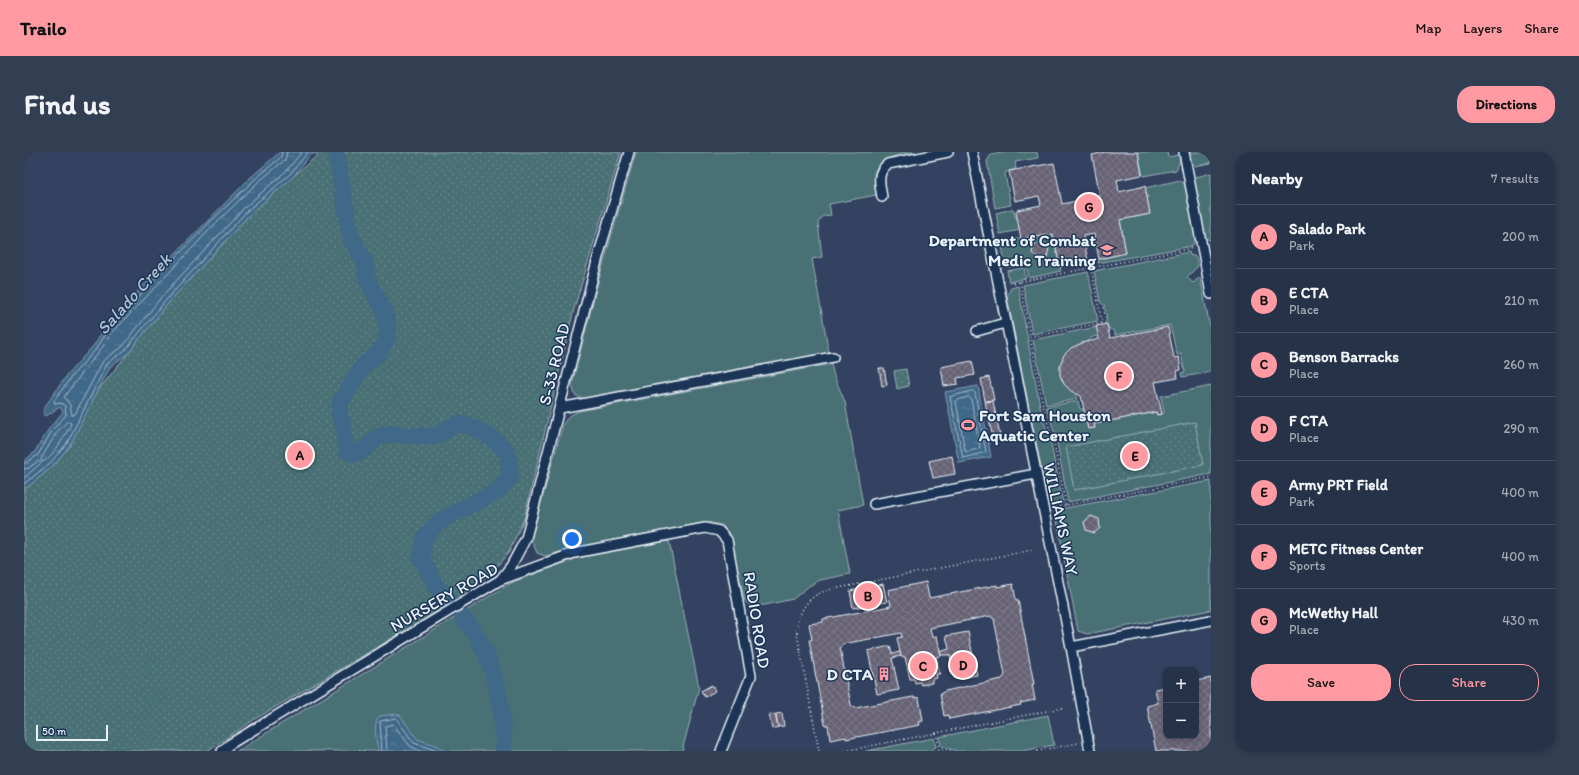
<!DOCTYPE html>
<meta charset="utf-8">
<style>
body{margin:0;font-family:Itim,sans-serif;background:#323e52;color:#f1f3f6}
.controls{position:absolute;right:12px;bottom:12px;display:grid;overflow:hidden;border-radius:8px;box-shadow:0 2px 6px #0003}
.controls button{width:36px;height:36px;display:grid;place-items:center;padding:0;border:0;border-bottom:1px solid #424d60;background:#263248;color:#f1f3f6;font:20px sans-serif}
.scale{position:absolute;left:12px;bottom:10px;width:72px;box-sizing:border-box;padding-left:4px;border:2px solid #e8f1f8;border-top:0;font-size:11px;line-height:14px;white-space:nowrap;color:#e8f1f8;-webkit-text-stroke:3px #1d3557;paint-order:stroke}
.you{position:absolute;left:548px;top:387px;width:14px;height:14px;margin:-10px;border:3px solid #fff;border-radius:50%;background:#1a73e8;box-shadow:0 0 0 6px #1a73e833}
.badge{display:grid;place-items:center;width:26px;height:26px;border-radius:50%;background:#ff9aa2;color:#111;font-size:13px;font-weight:700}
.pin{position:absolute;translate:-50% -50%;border:2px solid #fff;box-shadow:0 1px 4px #0006}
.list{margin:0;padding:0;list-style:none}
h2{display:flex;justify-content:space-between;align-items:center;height:52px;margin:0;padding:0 16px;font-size:17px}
h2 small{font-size:13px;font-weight:400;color:#a4aab4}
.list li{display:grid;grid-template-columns:26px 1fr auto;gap:12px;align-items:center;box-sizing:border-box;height:64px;padding:0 16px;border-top:1px solid #424d60}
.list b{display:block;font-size:15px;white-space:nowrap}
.list p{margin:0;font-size:13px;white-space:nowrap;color:#a4aab4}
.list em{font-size:13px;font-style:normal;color:#a4aab4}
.actions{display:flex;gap:8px;padding:12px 16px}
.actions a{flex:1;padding:9px 0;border:1px solid #ff9aa2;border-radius:16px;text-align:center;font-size:14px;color:#ff9aa2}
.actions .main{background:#ff9aa2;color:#111}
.map{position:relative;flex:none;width:1187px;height:599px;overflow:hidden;border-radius:16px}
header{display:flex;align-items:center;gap:24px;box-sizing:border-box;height:56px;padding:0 20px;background:#ff9aa2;color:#111}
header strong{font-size:19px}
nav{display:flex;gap:22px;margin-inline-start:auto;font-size:14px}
.intro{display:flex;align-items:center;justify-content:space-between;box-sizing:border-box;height:96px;padding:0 24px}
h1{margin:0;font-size:28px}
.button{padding:10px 18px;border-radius:16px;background:#ff9aa2;color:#111;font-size:14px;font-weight:700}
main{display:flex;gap:24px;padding:0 24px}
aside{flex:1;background:#263248;border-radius:16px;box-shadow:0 2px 6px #0003}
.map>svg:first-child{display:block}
.grass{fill:#497075;stroke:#98b0b6}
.park{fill:url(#park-dots);stroke:#98b0b6}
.water{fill:url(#water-ripples);stroke:#849eb5}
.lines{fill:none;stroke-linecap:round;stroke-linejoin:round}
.shore{stroke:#a5bacb;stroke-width:1}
.river{stroke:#416788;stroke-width:17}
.building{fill:url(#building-cross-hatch);stroke:#e8f1f8}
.minor-casing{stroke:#e8f1f8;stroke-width:12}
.path{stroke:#e8f1f8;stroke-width:1.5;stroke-dasharray:1 3;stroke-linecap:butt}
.minor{stroke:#1d3557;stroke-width:9}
.labels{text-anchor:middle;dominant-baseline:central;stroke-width:3;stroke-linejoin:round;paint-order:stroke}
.poi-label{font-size:17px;font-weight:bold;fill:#e8f1f8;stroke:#1d3557;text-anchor:end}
.street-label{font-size:17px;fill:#e8f1f8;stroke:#1d3557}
.water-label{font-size:18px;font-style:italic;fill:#aec1d1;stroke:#1d3557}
</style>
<header>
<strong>Trailo</strong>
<nav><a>Map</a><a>Layers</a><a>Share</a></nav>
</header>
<div class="intro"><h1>Find us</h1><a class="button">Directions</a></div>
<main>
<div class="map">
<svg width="1187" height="599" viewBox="0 0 1187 599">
<defs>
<pattern id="park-dots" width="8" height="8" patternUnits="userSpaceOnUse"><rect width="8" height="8" fill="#497075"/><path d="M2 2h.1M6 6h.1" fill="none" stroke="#638589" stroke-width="1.8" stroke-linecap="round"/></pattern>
<pattern id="water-ripples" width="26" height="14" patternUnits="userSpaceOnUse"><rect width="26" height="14" fill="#416788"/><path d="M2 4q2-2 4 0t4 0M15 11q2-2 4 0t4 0" fill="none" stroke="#5c7d9a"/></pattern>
<pattern id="building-cross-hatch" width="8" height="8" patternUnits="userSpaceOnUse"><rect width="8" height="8" fill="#676275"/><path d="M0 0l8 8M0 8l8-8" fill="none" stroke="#7d7989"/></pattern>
</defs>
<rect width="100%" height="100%" fill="#334260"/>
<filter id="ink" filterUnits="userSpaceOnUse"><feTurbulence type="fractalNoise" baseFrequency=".025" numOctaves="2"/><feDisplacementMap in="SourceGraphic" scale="8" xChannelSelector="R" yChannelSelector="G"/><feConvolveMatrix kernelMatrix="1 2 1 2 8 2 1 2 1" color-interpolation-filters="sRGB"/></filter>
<g filter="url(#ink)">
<g class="grass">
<path d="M 612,0 L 892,0 C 876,3 858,3 850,21 L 852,43 L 805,52 L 807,63 L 799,64 L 794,70 L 798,105 L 788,107 L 805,201 L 560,247 L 551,243 L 548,233 L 574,130 Z"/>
<path d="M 983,0 L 1013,0 L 1014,6 L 991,10 L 992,17 L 982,20 L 981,22 L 987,53 L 971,56 L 963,9 L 967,3 Z"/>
<path d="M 1114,0 L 1143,0 L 1144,5 L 1155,3 L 1156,9 L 1152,18 L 1119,24 Z"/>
<path d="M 1171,0 L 1187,0 L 1187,11 L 1171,14 L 1165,7 L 1164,1 Z"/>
<path d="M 1187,21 L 1187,89 L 1179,84 L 1169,33 L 1172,25 Z"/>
<path d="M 1156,28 L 1162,34 L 1173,85 L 1168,94 L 1074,111 L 1075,107 L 1102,101 L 1096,68 L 1126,62 L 1121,36 Z"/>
<path d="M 988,57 L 990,58 L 991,65 L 993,65 L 996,78 L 976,82 L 972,61 Z"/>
<path d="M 1029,82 L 1037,119 L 1005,126 L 1002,112 L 982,115 L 977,90 L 997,86 L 998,88 Z"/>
<path d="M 1165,100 L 1166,103 L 1172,105 L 1174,114 L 1163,125 L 1169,131 L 1176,125 L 1187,180 L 1187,220 L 1158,225 L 1157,221 L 1161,220 L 1157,202 L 1153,203 L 1146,173 L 1091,183 L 1090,179 L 1084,176 L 1083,172 L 1080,173 L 1083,167 L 1081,165 L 1083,163 L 1080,161 L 1082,158 L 1079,156 L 1081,154 L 1076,150 L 1070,119 Z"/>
<path d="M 1000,116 L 1002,126 L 985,130 L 983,119 Z"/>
<path d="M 1064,120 L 1074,169 L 1008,182 L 999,133 Z"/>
<path d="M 994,134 L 1018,265 L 1026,286 L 1019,288 L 1026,287 L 1039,351 L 1030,353 L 1023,346 L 983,144 L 987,136 Z"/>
<path d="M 1073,175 L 1074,183 L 1067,186 L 1036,223 L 1040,232 L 1051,241 L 1053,247 L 1022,253 L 1009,188 Z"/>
<path d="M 807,212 L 810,224 L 821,250 L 839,353 L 814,358 L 826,422 L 796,428 L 785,434 L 769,447 L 741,453 L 726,454 L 721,449 L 705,382 L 698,373 L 683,370 L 543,398 L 521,404 L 513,401 L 507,387 L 539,272 L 545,264 L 555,259 Z"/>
<path d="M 1187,234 L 1187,322 L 1044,350 L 1032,285 L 1022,255 L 1054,249 L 1056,257 L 1060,257 L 1064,277 L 1071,276 L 1070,272 L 1132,260 L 1133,263 L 1140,261 L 1137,244 Z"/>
<path d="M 1187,329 L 1187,458 L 1063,482 L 1054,479 L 1031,358 Z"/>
<path d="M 645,389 L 675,535 L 658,599 L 213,599 L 487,431 L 553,406 Z"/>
<path d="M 1024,563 L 1030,593 L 998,599 L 933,599 L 917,594 L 915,585 Z"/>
<path d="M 910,586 L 912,595 L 905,599 L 842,599 Z"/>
</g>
<g class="park">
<path d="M 297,0 L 597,0 L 550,157 L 500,367 L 485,400 L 468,420 L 425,453 L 231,567 L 183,599 L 0,599 L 0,336 L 4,335 L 29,314 L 46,293 L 71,242 L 146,149 L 226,62 Z"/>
<path d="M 882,217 L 885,234 L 873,237 L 870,219 Z"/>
<path d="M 1171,270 L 1179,313 L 1050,338 L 1042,295 Z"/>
</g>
<g class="water">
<path d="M 256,0 L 296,0 L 286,3 L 269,25 L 226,62 L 146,149 L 104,201 L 86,215 L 46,293 L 29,314 L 4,335 L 0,336 L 0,309 L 10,301 L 26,275 L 39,260 L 36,255 L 22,264 L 19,262 L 20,256 L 43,223 L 70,193 L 82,174 L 109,148 L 115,138 L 227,25 Z"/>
<path d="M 954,234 L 967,305 L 935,311 L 921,240 Z"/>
<path d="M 372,562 L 376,563 L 393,587 L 411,593 L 421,599 L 354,599 C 353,588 348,574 355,564 Z"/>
</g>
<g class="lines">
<g class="shore">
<path d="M 263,0 L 261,8 L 233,31 L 192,71 L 89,180 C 74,203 56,222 40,245 L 46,253 L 48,263 L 51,262 L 79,209 L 98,195 L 139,143 L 220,56 L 262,19 L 278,0"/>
<path d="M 949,239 L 951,241 L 962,300 L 939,306 L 926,245 Z"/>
<path d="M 945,245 L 947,247 L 956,296 L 943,300 L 941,299 L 932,249 Z"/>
<path d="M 43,270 L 46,270 L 47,272 C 42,282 28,307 18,310 L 17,307 L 33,280 Z"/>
<path d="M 0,312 L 14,303 L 29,277 L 42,263 L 41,254 L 37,251 L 31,252 L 30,249 L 47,225 L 73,196 L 85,177 L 112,150 L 118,140 L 188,68 L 230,28 L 257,5 L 258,0"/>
<path d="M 0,317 L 5,316 L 14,309 L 17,311 L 0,326"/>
<path d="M 0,332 L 26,311 L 43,291 L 83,212 L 101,198 L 143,147 L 223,59 L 266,22 L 284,0"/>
<path d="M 358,599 L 356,569 L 372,566 L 390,591 L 414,599"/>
<path d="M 363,599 L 361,574 L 369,572 L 386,594 L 396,599"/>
</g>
<g class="river">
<path d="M 312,0 L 327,86 L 342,113 L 342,126 L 361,160 L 364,179 L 362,189 L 354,201 L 338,215 L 316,251 L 315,262 L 319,272 L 323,299 L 329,302 L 340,298 L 356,283 L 370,282 L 410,285 L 433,272 L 443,273 L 468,286 L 481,297 L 485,309 L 486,325 L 473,339 L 414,370 L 401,385 L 397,406 L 412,434 L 425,449"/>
<path d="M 439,466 C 472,503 478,552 480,599"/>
</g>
</g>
<g class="building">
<path d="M 1081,0 L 1114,0 L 1118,23 L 1093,28 L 1095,40 L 1121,34 L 1126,62 L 1096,68 L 1102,101 L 1075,107 L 1070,82 L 1059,84 L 1064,109 L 1036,115 L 1029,82 L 997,87 L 992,60 L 993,58 L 1017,53 L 1015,44 L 991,49 L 985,19 L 1030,11 L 1038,52 L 1076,44 L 1068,3 Z"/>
<path d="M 1018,90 L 1025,96 L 1023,105 L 1014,107 L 1008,101 L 1010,93 Z"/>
<path d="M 1083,172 L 1086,186 L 1144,175 L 1150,206 L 1155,205 L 1157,218 L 1153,219 L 1154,226 L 1131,230 L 1138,262 L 1133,263 L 1132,260 L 1070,272 L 1071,276 L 1064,277 L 1057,244 L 1047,239 L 1040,232 L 1036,223 L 1036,213 L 1040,203 L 1047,196 L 1058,191 L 1075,187 L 1072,174 Z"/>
<path d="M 948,209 L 951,223 L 933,226 L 934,232 L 920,234 L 917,215 Z"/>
<path d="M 855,216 L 860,216 L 863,233 L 858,234 Z"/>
<path d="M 965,225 L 970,248 L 961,249 L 957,227 Z"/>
<path d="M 969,249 L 976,284 L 969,286 L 961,250 Z"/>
<path d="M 928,304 L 931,322 L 909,326 L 905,309 Z"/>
<path d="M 1067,364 L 1075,367 L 1076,376 L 1070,381 L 1062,378 L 1060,370 Z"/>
<path d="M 902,430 L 905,446 L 973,433 L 973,435 L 989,432 L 992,448 L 994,448 L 1010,532 L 1008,532 L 1011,548 L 996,551 L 997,553 L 925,567 L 924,563 L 920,564 L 916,542 L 921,539 L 978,527 L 981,523 L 970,467 L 966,464 L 906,476 L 908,485 L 913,484 L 917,504 L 912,505 L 916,522 L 912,522 L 913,526 L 908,527 L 908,531 L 897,533 L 896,530 L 891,531 L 890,527 L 886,527 L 881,505 L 877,505 L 873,486 L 878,485 L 877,481 L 819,492 L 816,496 L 827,553 L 831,556 L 889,545 L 895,546 L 899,569 L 895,570 L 896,573 L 822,587 L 822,585 L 806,588 L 804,573 L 801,573 L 785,488 L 788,488 L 785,472 L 799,470 L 799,467 L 867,454 L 864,438 Z"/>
<path d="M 859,432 L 863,450 L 829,456 L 826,439 Z"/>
<path d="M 944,480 L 953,523 L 931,527 L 926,503 L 917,503 L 916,500 L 925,497 L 922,484 Z"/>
<path d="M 866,494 L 868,502 L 876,500 L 877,504 L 868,506 L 875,538 L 853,542 L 844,499 Z"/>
<path d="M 1187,526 L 1187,599 L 1186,596 L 1169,599 L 1132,599 L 1123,554 L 1134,551 L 1131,537 L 1142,535 L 1142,584 L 1172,584 L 1172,529 Z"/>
<path d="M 688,533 L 691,539 L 681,545 L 677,539 Z"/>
<path d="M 758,561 L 760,574 L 754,575 L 752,562 Z"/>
<path d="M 751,562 L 754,575 L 748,577 L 745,563 Z"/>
</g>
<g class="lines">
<g class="minor-casing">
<g id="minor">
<path d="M 948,0 L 1047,495 L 1066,599"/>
<path d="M 1160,0 L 1187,142"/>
<path d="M 858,45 C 856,33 852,20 864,12 L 924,0"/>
<path d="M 953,179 L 981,171"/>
<path d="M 536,256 L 809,205"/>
<path d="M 850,352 L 1012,322"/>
<path d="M 476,428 L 487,414 L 502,386 L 574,105 L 605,0"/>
<path d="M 1047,495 L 1187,468"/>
<path d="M 198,599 L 206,592 L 476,428 L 550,401 L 681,376 L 695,379 L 703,388 L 727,524 L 697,599"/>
</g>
</g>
<g class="path">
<path d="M 996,130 L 1006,185"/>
<path d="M 989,131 L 1169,96"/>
<path d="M 1042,353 L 1029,286 L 1021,264 L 1006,185 L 1078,171 L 1067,116"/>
<path d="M 1028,356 L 1187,325"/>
<path d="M 912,581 L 915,597"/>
<path d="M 331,599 L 340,599"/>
<path d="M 795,599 L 772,476 C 777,456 784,444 804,438 L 1008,398"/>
<path d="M 821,599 L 1038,556"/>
<path d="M 910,599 L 921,597 L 928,599"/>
<path d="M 1013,599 L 1054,591"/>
</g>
<use href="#minor" class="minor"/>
</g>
</g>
<defs>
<g id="university-bare" transform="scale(1.08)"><path d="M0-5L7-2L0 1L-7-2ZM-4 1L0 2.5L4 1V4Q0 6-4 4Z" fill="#ff9aa2" stroke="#1d3557" stroke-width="2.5" paint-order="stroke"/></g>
<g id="stadium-bare" transform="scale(1.08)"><path d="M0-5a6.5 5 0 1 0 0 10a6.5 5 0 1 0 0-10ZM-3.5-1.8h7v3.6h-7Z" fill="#ff9aa2" stroke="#1d3557" stroke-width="2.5" paint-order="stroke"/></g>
<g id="building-bare" transform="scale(1.08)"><path d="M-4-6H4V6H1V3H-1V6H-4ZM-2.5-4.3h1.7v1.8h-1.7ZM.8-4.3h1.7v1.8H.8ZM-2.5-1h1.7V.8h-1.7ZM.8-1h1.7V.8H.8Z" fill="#ff9aa2" stroke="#1d3557" stroke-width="2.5" paint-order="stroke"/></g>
</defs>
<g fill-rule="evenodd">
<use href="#university-bare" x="1083" y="98"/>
<use href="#stadium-bare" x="944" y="273"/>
<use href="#building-bare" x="860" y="522"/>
</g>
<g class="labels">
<g class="poi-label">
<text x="1072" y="88">Department of Combat<tspan x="1072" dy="20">Medic Training</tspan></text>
<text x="955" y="263" text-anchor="start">Fort Sam Houston<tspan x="955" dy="20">Aquatic Center</tspan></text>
<text x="849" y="522">D CTA</text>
</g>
<g class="street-label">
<text transform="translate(530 212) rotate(-76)">S-33 ROAD</text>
<text transform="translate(1037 367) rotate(78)">WILLIAMS WAY</text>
<text transform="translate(420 445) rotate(-30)">NURSERY ROAD</text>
<text transform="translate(733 468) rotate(81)">RADIO ROAD</text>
</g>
<g class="water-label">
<text transform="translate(110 142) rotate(-48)">Salado Creek</text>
</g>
</g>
</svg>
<div class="controls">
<button>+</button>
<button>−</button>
</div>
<div class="scale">50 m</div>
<div class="you"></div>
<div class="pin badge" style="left:276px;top:303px">A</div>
<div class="pin badge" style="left:844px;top:444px">B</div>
<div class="pin badge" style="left:899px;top:514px">C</div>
<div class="pin badge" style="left:939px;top:513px">D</div>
<div class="pin badge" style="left:1111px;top:304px">E</div>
<div class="pin badge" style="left:1095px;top:224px">F</div>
<div class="pin badge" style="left:1065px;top:55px">G</div>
</div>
<aside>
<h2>Nearby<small>7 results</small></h2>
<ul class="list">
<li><span class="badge">A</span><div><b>Salado Park</b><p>Park</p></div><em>200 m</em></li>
<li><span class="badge">B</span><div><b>E CTA</b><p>Place</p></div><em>210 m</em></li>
<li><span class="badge">C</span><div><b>Benson Barracks</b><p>Place</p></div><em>260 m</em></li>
<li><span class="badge">D</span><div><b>F CTA</b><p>Place</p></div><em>290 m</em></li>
<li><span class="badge">E</span><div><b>Army PRT Field</b><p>Park</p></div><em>400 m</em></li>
<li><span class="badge">F</span><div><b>METC Fitness Center</b><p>Sports</p></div><em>400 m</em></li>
<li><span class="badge">G</span><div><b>McWethy Hall</b><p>Place</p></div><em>430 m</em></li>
</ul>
<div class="actions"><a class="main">Save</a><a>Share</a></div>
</aside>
</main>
